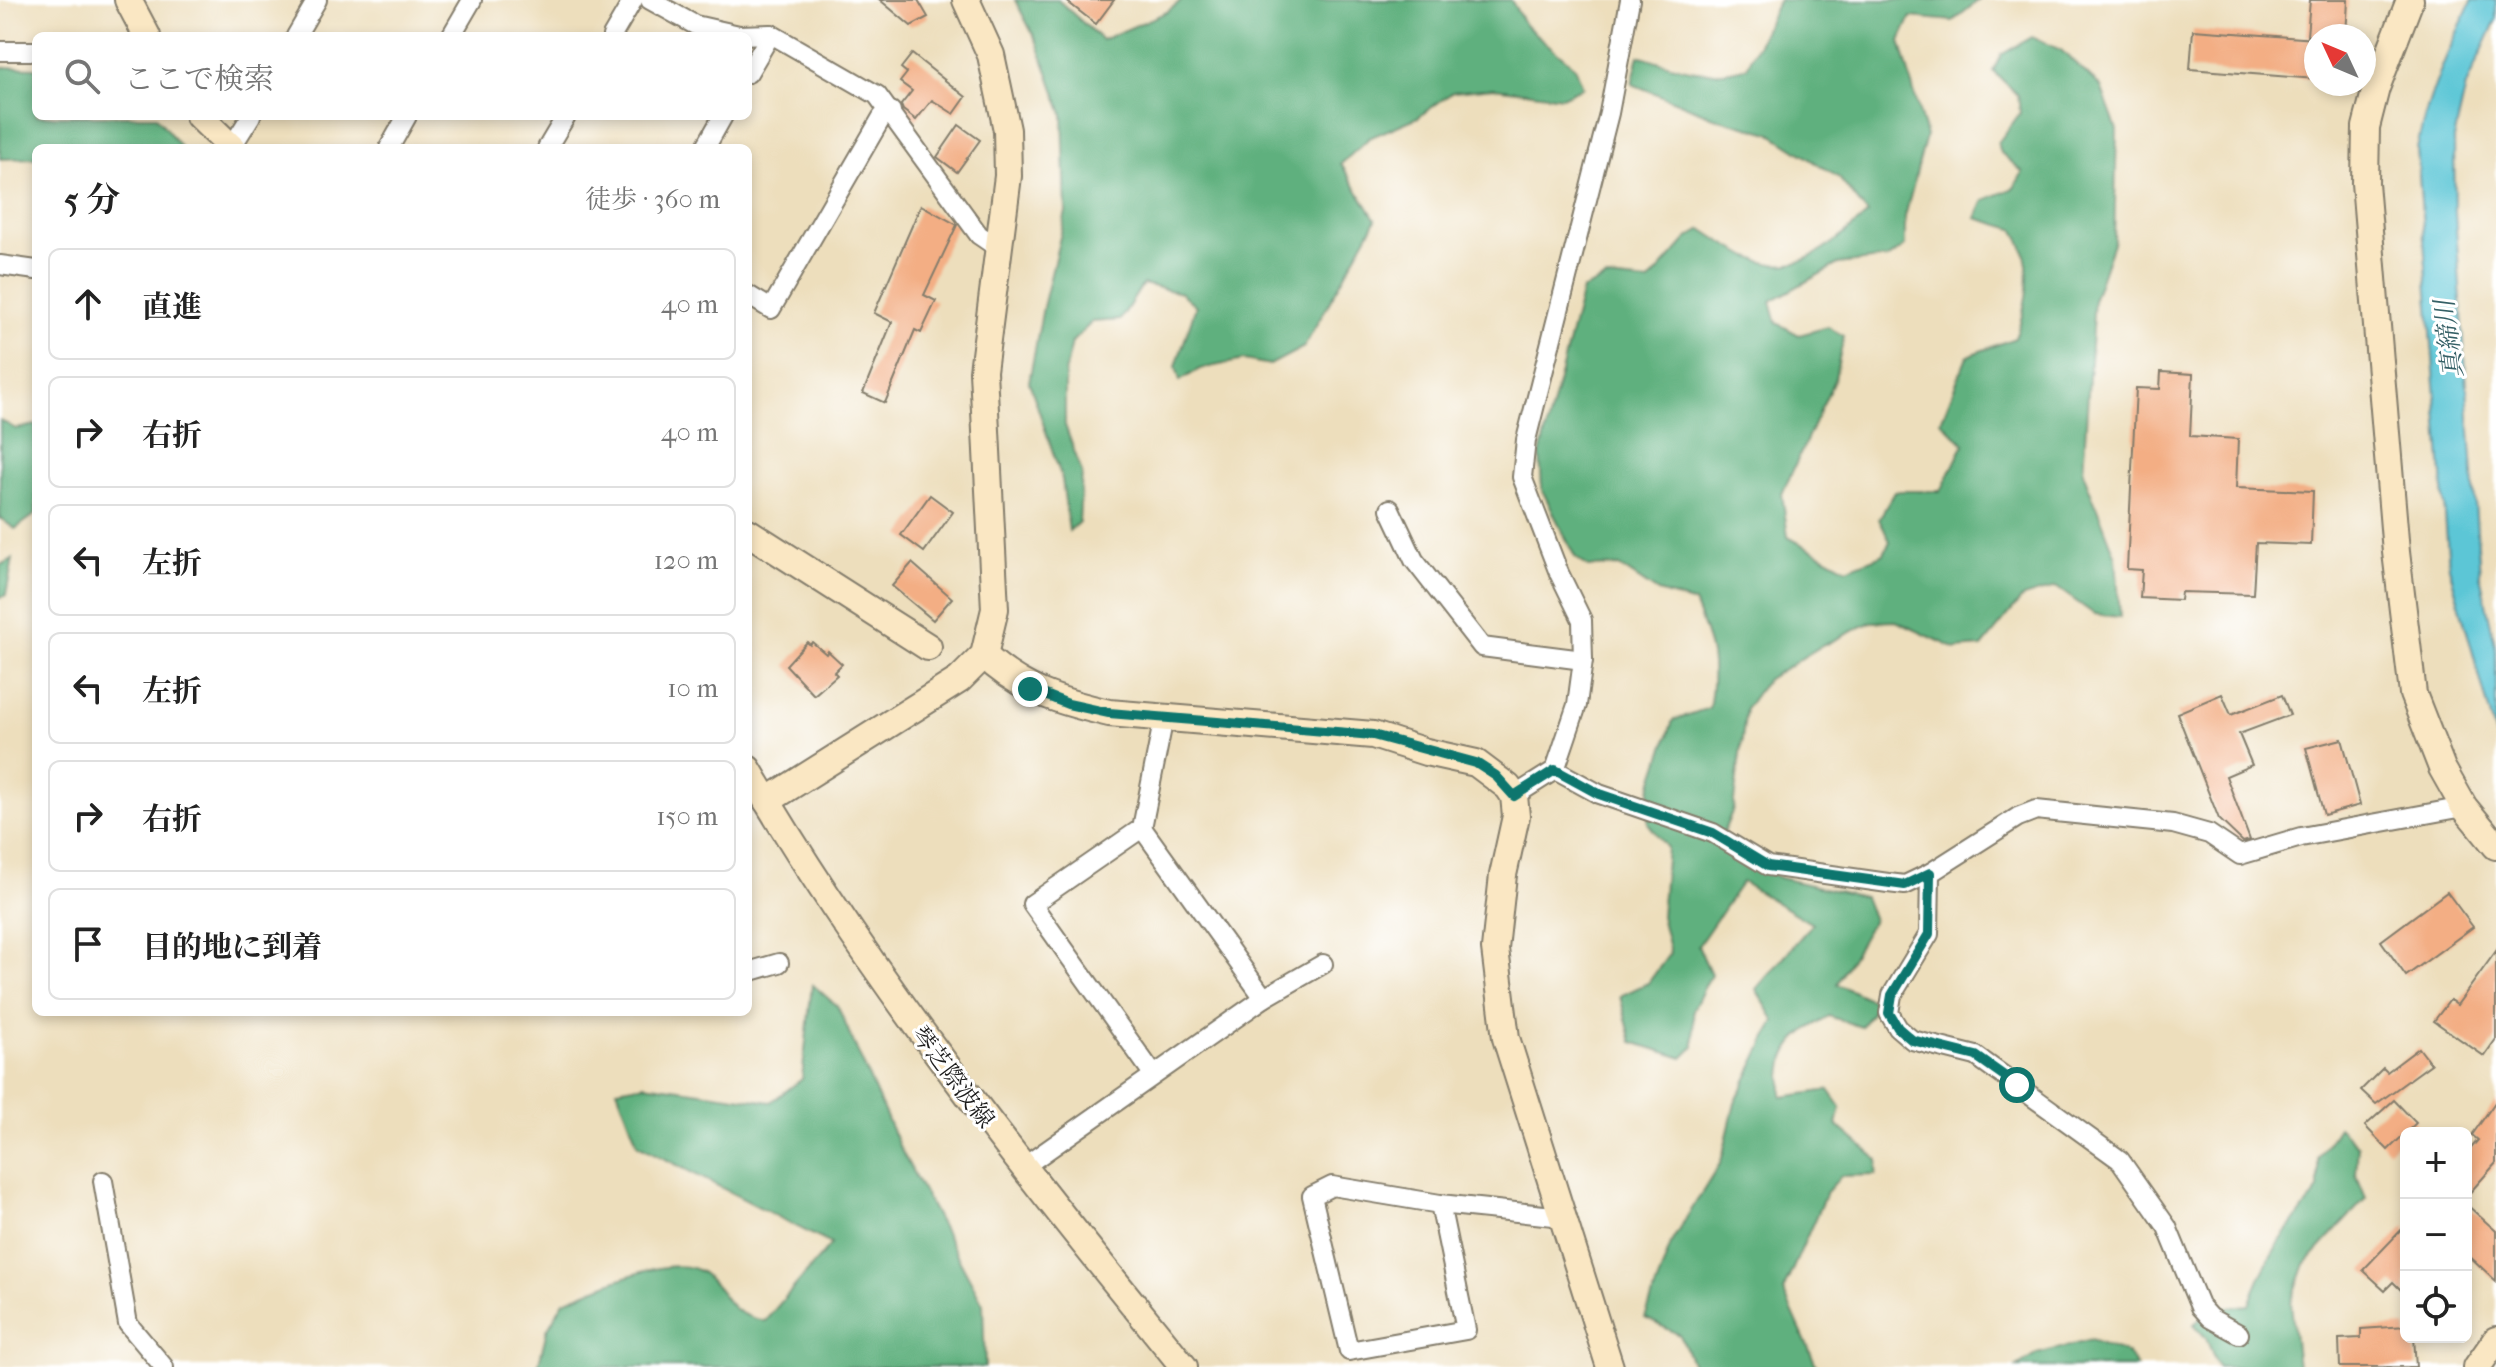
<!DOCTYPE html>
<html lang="ja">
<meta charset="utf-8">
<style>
body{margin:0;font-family:"IM FELL French Canon","Noto Serif JP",serif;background:#f2f2f2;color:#222}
.controls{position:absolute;right:24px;bottom:24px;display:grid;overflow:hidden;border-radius:12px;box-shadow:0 4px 12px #0003}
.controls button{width:72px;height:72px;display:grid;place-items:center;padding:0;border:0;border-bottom:2px solid #e0e0e0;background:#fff;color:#222;font:40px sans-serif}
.compass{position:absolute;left:2304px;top:24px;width:72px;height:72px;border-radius:50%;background:#fff;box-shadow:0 4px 12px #0003;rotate:314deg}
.stop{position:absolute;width:24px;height:24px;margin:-18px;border:6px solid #0f766e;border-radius:50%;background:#fff}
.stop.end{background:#0f766e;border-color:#fff;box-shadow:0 2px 8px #0008}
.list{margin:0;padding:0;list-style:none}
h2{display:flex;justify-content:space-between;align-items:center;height:104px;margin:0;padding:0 32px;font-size:34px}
h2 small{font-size:26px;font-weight:400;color:#767676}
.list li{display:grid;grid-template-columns:52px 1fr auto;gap:24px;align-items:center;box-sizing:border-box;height:112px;margin:0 16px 16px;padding:0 16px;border:2px solid #e0e0e0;border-radius:12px}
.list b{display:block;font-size:30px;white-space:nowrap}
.list em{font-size:26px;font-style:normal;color:#767676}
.icon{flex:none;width:44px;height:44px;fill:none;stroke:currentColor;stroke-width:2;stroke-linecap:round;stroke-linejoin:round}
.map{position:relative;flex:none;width:2496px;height:1367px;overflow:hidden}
.search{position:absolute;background:#fff;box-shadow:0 4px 12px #0003;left:32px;top:32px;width:720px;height:88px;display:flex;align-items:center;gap:20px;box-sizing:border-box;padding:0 28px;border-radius:12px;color:#767676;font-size:30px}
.panel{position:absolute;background:#fff;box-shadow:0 4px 12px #0003;left:32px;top:144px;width:720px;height:872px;border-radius:12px}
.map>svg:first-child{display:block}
.forest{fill:#5eb07e;stroke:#3d664d;stroke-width:2}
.water{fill:#5bc6d6;stroke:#3c7179;stroke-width:2}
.building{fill:#f3ae84}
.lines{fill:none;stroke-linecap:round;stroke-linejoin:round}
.street-casing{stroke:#847d6c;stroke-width:22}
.secondary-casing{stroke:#847d6c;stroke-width:30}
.street{stroke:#fff;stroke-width:18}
.secondary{stroke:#fae7c3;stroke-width:26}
.route{stroke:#0f766e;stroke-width:10}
.labels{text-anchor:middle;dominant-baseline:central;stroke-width:6;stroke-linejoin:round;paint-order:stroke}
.street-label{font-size:24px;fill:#1c1c1c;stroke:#fff}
.water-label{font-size:26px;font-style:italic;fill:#356066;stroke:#fff}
</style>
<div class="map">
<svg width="2496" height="1367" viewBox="0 0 2496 1367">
<rect width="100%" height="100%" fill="#fff"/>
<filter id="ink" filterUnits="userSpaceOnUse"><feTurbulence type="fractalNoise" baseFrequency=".0125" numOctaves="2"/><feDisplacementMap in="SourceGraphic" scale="16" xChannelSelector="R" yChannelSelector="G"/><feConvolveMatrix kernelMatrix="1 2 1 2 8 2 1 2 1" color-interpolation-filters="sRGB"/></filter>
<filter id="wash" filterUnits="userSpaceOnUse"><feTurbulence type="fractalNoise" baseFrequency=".006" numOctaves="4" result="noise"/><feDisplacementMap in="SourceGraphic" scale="32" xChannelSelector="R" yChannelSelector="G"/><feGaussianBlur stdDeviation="1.8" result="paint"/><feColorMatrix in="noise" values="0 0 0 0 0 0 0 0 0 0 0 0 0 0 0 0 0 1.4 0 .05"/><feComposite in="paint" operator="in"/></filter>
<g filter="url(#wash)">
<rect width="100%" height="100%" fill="#eddebc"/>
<g class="forest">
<path d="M 1015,0 L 1058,0 L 1102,40 L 1167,12 L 1182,0 L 1511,0 L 1525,25 L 1575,67 L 1583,87 L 1562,97 L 1494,88 L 1453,92 L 1418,117 L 1369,138 L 1341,164 L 1376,220 L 1304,347 L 1270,365 L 1244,360 L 1200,369 L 1180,381 L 1176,366 L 1196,306 L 1181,293 L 1143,284 L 1120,320 L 1092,322 L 1072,342 L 1065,373 L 1065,425 L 1082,473 L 1079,522 L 1069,531 L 1062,479 L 1029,382 L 1043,307 L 1066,212 L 1063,114 L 1037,42 Z"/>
<path d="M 1779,0 L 1979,0 L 1953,21 L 1911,17 L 1900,41 L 1926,136 L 1905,217 L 1905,246 L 1889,258 L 1838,264 L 1771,301 L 1777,323 L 1799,335 L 1828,327 L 1844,336 L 1835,378 L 1782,494 L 1788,537 L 1847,569 L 1884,554 L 1890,541 L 1879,519 L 1895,491 L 1941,491 L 1964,444 L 1941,421 L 1967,356 L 2015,338 C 2028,302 2036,262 2014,229 L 1976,218 L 1984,200 L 2014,188 L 2023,172 L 2001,153 L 1998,143 L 2020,113 L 2018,95 L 1993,71 L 2001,55 L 2032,37 L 2061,50 L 2101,87 L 2117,130 L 2114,240 L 2094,298 L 2083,472 L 2116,557 L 2120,617 L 2094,614 L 2056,587 L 2023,597 L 1982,647 L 1956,649 L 1896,621 L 1871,622 L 1820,647 L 1766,680 L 1746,708 L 1733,809 L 1718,846 L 1780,878 L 1864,897 L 1873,920 L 1837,984 L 1878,1003 L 1861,1027 L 1829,1016 C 1789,1039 1780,1051 1782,1097 L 1829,1090 L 1841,1107 L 1837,1125 L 1878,1160 L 1876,1175 L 1841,1176 L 1826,1193 L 1783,1291 L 1817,1367 L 1694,1367 L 1680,1335 L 1645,1318 L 1672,1241 L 1721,1162 L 1735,1103 L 1775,1021 L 1756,989 L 1812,924 L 1742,882 L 1698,946 L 1711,974 L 1693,1010 L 1694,1047 L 1683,1058 L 1632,1042 L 1620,996 L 1648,983 L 1670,953 L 1661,916 L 1667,848 L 1648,823 L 1650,790 L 1673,720 L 1709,708 C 1717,664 1711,644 1694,603 L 1658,592 L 1619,566 L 1588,567 L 1575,557 L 1542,490 L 1540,454 L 1582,290 L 1607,278 L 1649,282 L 1687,239 L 1702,229 C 1780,282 1798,275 1868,214 L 1839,178 L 1770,133 L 1719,119 L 1632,84 L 1639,55 C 1676,67 1708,80 1747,67 Z"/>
<path d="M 0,67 L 36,68 L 36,116 L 156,116 L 181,148 L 36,148 L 36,158 L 0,159 Z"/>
<path d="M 0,420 L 16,429 L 36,425 L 36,514 L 15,529 L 0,518 Z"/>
<path d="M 13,559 L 6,595 L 0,598 L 0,565 Z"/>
<path d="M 812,984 L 838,1007 L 900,1148 L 983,1304 L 985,1367 L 538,1367 L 547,1330 L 564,1301 C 596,1289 674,1250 704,1274 C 733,1298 722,1312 765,1321 L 831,1244 L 638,1145 L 617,1089 L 645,1084 L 771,1102 L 802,1079 Z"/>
<path d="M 2338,1127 L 2358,1146 L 2356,1174 L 2366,1198 L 2305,1264 L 2291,1303 L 2298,1367 L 2218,1367 L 2206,1338 L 2194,1324 L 2212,1309 L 2249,1305 C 2265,1257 2287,1230 2318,1191 L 2318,1158 Z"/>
<path d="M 2091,1340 L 2128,1354 L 2137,1367 L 2017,1367 L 2037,1354 Z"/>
</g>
<path class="water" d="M 2472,0 L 2496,0 L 2496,20 L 2466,86 L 2454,139 L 2455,213 L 2480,575 L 2496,649 L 2496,736 L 2449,567 L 2417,149 C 2427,96 2449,49 2472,0 Z"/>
<g id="blocks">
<g class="building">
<path d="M 880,0 L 918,0 L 928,17 L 911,26 Z"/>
<path d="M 1065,0 L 1114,0 L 1096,24 Z"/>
<path d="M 2310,0 L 2348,0 L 2346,36 L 2307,36 Z"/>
<path d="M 2193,30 L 2316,39 L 2316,79 L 2190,69 Z"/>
<path d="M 912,54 L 966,97 L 954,114 L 932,100 L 916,120 L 903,110 L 901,105 L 912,91 L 900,82 L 907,73 L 901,68 Z"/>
<path d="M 959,125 L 980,140 L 957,172 L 937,157 Z"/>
<path d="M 921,205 L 957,225 L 924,295 L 936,301 L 921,333 L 915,330 L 885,403 L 863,393 L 892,322 L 874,313 Z"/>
<path d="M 2161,372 L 2193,374 L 2190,436 L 2238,439 L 2236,488 L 2313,491 L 2311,545 L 2256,543 L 2253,594 L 2181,592 L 2180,600 L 2140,598 L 2142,570 L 2127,569 L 2136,388 L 2160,389 Z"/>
<path d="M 930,495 L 953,512 L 924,552 L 901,535 Z"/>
<path d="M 912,563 L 952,598 L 933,620 L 892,586 Z"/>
<path d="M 807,642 L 810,645 L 812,642 L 826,654 L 828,651 L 842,664 L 834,672 L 837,675 L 814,695 L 786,665 Z"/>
<path d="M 2222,694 L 2231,715 L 2282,695 L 2290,715 L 2239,734 L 2252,765 L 2226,776 L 2250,840 L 2243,842 L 2219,819 L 2177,713 Z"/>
<path d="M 2342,739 L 2360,805 L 2324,815 L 2306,748 Z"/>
<path d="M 2447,892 L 2473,927 L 2406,976 L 2381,941 Z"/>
<path d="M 2496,951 L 2496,1039 L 2484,1056 L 2434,1021 L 2450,1000 L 2457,1005 Z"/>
<path d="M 2419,1048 L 2431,1064 L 2376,1104 L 2361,1090 L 2383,1068 L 2387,1072 Z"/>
<path d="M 2394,1100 L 2416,1123 L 2388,1150 L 2365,1126 Z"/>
<path d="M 2496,1101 L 2496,1163 L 2466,1197 L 2466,1154 L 2478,1140 L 2472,1135 Z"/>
<path d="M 2466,1204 L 2496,1231 L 2496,1281 L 2466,1253 Z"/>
<path d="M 2406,1225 L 2406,1295 L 2393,1282 L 2385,1290 L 2363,1270 Z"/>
<path d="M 2406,1326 L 2406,1337 L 2414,1337 L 2416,1367 L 2340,1367 L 2339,1339 L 2361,1338 L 2361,1329 Z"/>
</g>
</g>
</g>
<g filter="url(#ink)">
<use href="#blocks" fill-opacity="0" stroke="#847d6c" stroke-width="2"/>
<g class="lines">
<g class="street-casing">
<g id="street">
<path d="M 650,0 L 695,25 L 739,35 L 771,34 L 877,95 L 979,235 L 1001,250"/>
<path d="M 296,36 L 317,0"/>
<path d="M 451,36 L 472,0"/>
<path d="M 612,36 L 633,0"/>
<path d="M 0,51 L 36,51"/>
<path d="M 748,73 L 771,34"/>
<path d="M 231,148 L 251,116"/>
<path d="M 389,148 L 407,116"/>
<path d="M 547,148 L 566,116"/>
<path d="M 705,148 L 723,116"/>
<path d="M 0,265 L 36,270"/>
<path d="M 748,295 L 771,309 L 882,117 L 891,111"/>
<path d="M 1390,509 L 1414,560 L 1482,647 L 1583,660"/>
<path d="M 1555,770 L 1599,794 L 1713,833 L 1768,866 L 1888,883 L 1905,885 L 1930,873 L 2018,817 L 2036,810 L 2173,824 L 2209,834 L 2240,855 L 2301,837 L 2464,807"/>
<path d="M 1514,796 L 1555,770 L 1577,705 L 1583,660 L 1582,620 L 1559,573 L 1522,477 L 1526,440 L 1609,113 L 1630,0"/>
<path d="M 1142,828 L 1264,998"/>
<path d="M 1930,873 L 1929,934 L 1892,995 L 1889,1013 L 1898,1028 L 1912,1040 L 1976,1056 L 2120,1160 L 2167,1227 L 2200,1307 L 2210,1318 L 2239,1334"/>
<path d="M 748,972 L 779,963"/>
<path d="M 1153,1074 L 1032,904 L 1142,828 L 1164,717"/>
<path d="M 1022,1168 L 1264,998 L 1323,964"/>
<path d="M 103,1181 L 128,1324 L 164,1367"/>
<path d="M 1440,1204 L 1466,1330 L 1349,1351 L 1312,1196 L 1332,1186 L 1440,1204 L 1563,1217"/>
</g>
</g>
<g class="secondary-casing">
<g id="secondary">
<path d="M 128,0 L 147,36"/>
<path d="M 2410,0 L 2376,88 L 2366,127 L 2365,183 L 2396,552 L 2413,694 L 2442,768 L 2464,807 L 2496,846"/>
<path d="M 199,116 L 232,148"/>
<path d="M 748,532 L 928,647"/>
<path d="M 984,655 C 1020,690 1061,702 1109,713 L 1373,735 L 1426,752 L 1476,763 L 1508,787 L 1514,796 L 1516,816 L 1503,875 L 1495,949 L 1506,1038 L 1610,1367"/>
<path d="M 748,769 C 873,983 1028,1175 1184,1367"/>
<path d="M 767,801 L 959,680 L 984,655 L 995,609 L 983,371 L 1008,176 L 1007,130 L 991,55 L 966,0"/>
<path d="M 2477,1367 L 2496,1340"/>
</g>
</g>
<use href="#street" class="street"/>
<use href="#secondary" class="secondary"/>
</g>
</g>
<g class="lines" filter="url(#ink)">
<path class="route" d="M 1030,689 L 1068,704 L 1109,713 L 1373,735 L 1476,763 L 1496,776 L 1514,796 L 1555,770 L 1599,794 L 1713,833 L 1768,866 L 1905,885 L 1930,873 L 1929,934 L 1892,995 L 1889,1013 L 1898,1028 L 1912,1040 L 1976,1056 L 2017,1085"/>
</g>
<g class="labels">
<g class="street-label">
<text transform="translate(953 1077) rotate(53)">琴芝際波線</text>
</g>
<g class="water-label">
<text transform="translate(2449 339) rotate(-97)">真締川</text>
</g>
</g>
</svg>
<div class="controls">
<button>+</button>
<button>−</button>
<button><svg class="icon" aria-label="locate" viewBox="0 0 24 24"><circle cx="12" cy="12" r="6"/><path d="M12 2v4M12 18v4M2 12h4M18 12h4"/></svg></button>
</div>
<svg class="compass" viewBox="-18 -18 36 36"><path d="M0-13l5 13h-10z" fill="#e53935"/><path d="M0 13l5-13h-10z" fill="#767676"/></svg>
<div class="stop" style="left:2017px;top:1085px"></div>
<div class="stop end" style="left:1030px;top:689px"></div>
<div class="search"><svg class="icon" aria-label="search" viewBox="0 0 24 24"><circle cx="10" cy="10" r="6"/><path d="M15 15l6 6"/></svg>ここで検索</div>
<section class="panel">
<h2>5 分<small>徒歩 · 360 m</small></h2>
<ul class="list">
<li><svg class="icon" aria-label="ahead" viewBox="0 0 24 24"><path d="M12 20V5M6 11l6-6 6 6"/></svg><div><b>直進</b></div><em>40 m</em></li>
<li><svg class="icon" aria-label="right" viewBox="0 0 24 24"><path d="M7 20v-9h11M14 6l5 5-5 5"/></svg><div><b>右折</b></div><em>40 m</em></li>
<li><svg class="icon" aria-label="left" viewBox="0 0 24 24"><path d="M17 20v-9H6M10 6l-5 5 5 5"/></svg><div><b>左折</b></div><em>120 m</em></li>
<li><svg class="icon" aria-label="left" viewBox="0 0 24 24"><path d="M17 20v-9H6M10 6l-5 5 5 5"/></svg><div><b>左折</b></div><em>10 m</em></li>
<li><svg class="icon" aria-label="right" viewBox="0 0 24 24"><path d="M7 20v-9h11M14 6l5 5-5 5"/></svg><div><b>右折</b></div><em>150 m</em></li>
<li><svg class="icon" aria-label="arrive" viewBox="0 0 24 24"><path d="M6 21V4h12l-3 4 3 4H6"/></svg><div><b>目的地に到着</b></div></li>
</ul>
</section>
</div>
